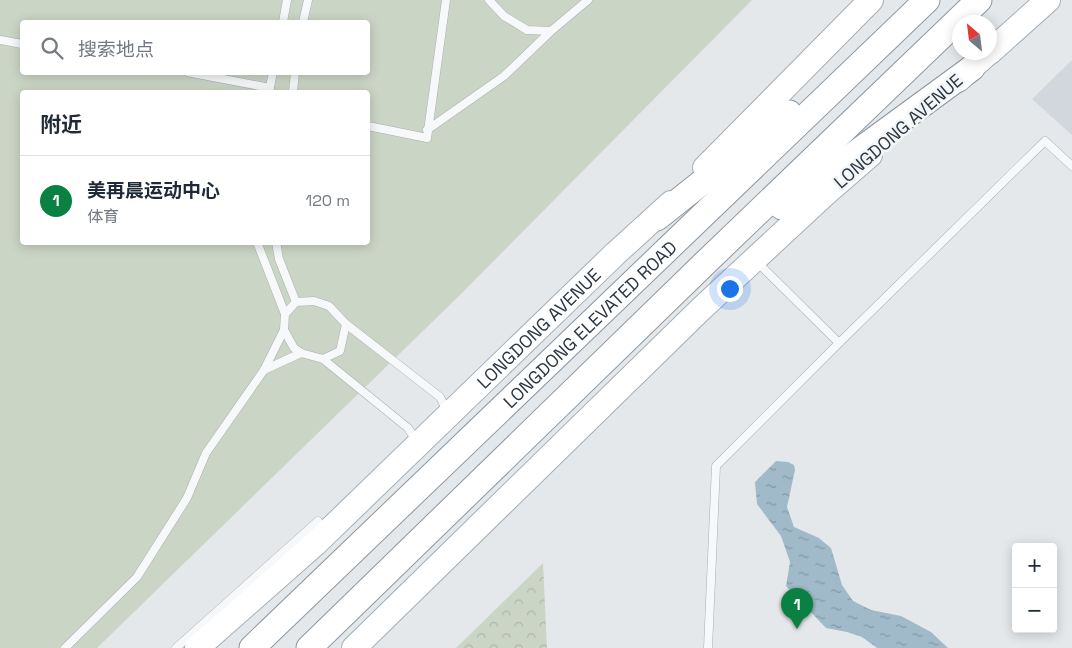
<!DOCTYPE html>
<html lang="zh">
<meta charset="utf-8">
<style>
body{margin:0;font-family:"Space Grotesk","Noto Sans SC",sans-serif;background:#f6f6f7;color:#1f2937}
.controls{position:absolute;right:15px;bottom:15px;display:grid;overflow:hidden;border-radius:5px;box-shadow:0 2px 12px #0003}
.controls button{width:45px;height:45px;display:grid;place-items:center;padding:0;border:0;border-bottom:1px solid #e0e1e3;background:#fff;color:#1f2937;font:25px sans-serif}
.compass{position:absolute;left:952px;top:15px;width:45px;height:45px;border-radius:50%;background:#fff;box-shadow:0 2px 12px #0003;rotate:332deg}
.you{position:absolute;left:729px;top:288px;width:18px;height:18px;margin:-12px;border:4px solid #fff;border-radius:50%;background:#1a73e8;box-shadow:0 0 0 8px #1a73e833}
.badge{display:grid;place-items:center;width:32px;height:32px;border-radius:50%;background:#0b8043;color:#fff;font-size:16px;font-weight:700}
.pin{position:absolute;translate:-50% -41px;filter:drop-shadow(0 1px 2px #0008)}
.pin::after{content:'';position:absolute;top:26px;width:18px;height:15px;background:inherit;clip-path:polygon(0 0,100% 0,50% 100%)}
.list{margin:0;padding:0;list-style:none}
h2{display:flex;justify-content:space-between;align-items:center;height:65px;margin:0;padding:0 20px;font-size:21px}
h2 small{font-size:16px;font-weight:400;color:#747a83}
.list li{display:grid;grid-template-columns:32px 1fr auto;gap:15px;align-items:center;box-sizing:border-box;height:90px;padding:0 20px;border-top:1px solid #e0e1e3}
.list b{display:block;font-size:19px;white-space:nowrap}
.list p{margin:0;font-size:16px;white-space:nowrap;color:#747a83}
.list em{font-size:16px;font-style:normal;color:#747a83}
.icon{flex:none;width:28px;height:28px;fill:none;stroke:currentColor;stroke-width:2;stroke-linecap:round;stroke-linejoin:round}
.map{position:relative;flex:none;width:1072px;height:648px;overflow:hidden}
.search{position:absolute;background:#fff;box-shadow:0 2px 12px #0003;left:20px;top:20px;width:350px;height:55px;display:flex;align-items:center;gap:12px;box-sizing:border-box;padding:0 18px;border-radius:5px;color:#747a83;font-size:19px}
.panel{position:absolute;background:#fff;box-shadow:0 2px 12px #0003;left:20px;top:90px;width:350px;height:155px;border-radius:5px}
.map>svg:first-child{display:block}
.built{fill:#d2d7dd}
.grass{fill:#cbd5c5;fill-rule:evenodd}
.forest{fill:url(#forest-crowns)}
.water{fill:url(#water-ripples)}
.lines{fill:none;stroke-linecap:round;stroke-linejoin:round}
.service-casing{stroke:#a9afb5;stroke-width:9}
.primary-casing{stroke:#a4aeb6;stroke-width:26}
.trunk-casing{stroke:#8c97a1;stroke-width:27}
.service{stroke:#f7f8f9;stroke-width:8}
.primary{stroke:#fff;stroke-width:24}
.trunk{stroke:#fff;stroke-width:25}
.labels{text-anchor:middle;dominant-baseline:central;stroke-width:5;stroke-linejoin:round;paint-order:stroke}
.street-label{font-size:18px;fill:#2c3743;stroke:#f4f6f8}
</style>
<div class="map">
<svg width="1072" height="648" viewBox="0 0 1072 648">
<defs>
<pattern id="forest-crowns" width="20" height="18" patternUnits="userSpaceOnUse" patternTransform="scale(1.25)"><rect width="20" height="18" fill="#cbd5c5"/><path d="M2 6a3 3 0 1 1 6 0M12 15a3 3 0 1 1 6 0" fill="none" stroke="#aeb7aa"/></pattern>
<pattern id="water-ripples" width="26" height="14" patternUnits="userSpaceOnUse" patternTransform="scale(1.25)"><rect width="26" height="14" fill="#a1bac9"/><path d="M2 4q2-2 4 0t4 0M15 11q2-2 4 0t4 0" fill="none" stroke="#8398a5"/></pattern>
</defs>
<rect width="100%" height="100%" fill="#e4e8eb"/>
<path class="built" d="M 1072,60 L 1072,135 L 1032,99 Z"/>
<path class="grass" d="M 0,0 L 752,0 L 461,294 L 97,648 L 0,648 ZM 22,22 L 368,22 L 368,72 L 22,72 ZM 22,92 L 368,92 L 368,242 L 22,242 Z"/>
<path class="forest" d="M 543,563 L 547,648 L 456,648 Z"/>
<path class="water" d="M 776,461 L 788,462 L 794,465 L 795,470 L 787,507 L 794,527 L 819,538 L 831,548 L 842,585 L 853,601 L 871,610 L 901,616 L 931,632 L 948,648 L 877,648 L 862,637 L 847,632 L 826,628 L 786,586 L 790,562 L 781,536 L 757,504 L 755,482 Z"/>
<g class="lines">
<g class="service-casing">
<g id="service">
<path d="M 489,0 L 504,16 L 527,30 L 551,31 L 588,0"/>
<path d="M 283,22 L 287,0"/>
<path d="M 303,22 L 308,0"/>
<path d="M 0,40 L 22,44"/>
<path d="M 187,72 L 270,88"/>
<path d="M 269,92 L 273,72"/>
<path d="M 293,92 L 295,72"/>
<path d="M 368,126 L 427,138 L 446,0"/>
<path d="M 427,130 L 504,76 L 551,31"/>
<path d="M 257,242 L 285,314"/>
<path d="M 276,242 L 279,259 L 296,302"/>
<path d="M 314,301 L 329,306 L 346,324 L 340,351 L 323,359 L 301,353 L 294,348 L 284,330 L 285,314 L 296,302 Z"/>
<path d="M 346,324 L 440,397 L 447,411"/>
<path d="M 839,343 L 1045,141 L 1072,166"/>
<path d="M 323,359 L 408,428 L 417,442"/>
<path d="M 264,370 L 301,353"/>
<path d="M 65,648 L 137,577 L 187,498 L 206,453 L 264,370 L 284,330"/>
<path d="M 176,648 L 318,521"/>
<path d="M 708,648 L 716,466 L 839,343 L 756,261"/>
</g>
</g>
<g class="primary-casing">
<g id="primary">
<path d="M 990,52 L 1048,0"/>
<path d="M 958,80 L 989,52"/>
<path d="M 705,168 L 871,0"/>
<path id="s1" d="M 197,648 L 315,544 L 615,254 L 671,203"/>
<path d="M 354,648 L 701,309 L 825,194 L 870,155"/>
</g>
</g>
<g class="trunk-casing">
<g id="trunk">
<path d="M 782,207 L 972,68"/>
<path d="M 657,218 L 789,113"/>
<path id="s2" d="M 252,648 L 927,0"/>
<path d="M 309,648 L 704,264 L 979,0"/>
</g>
</g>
<use href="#service" class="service"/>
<use href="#primary" class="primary"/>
<use href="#trunk" class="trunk"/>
</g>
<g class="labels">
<g class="street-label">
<text transform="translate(898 131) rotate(-41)">LONGDONG AVENUE</text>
<text stroke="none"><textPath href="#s2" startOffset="468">LONGDONG ELEVATED ROAD</textPath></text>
<text stroke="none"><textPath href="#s1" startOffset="468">LONGDONG AVENUE</textPath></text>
</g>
</g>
</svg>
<div class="controls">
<button>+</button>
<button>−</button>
</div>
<svg class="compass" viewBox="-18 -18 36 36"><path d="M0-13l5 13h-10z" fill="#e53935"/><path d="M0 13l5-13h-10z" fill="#747a83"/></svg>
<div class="you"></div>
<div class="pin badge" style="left:797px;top:629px">1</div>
<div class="search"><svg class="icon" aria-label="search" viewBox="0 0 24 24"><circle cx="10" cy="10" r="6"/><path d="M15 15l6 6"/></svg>搜索地点</div>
<section class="panel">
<h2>附近<small></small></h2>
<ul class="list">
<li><span class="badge">1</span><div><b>美再晨运动中心</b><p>体育</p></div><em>120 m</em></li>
</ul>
</section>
</div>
